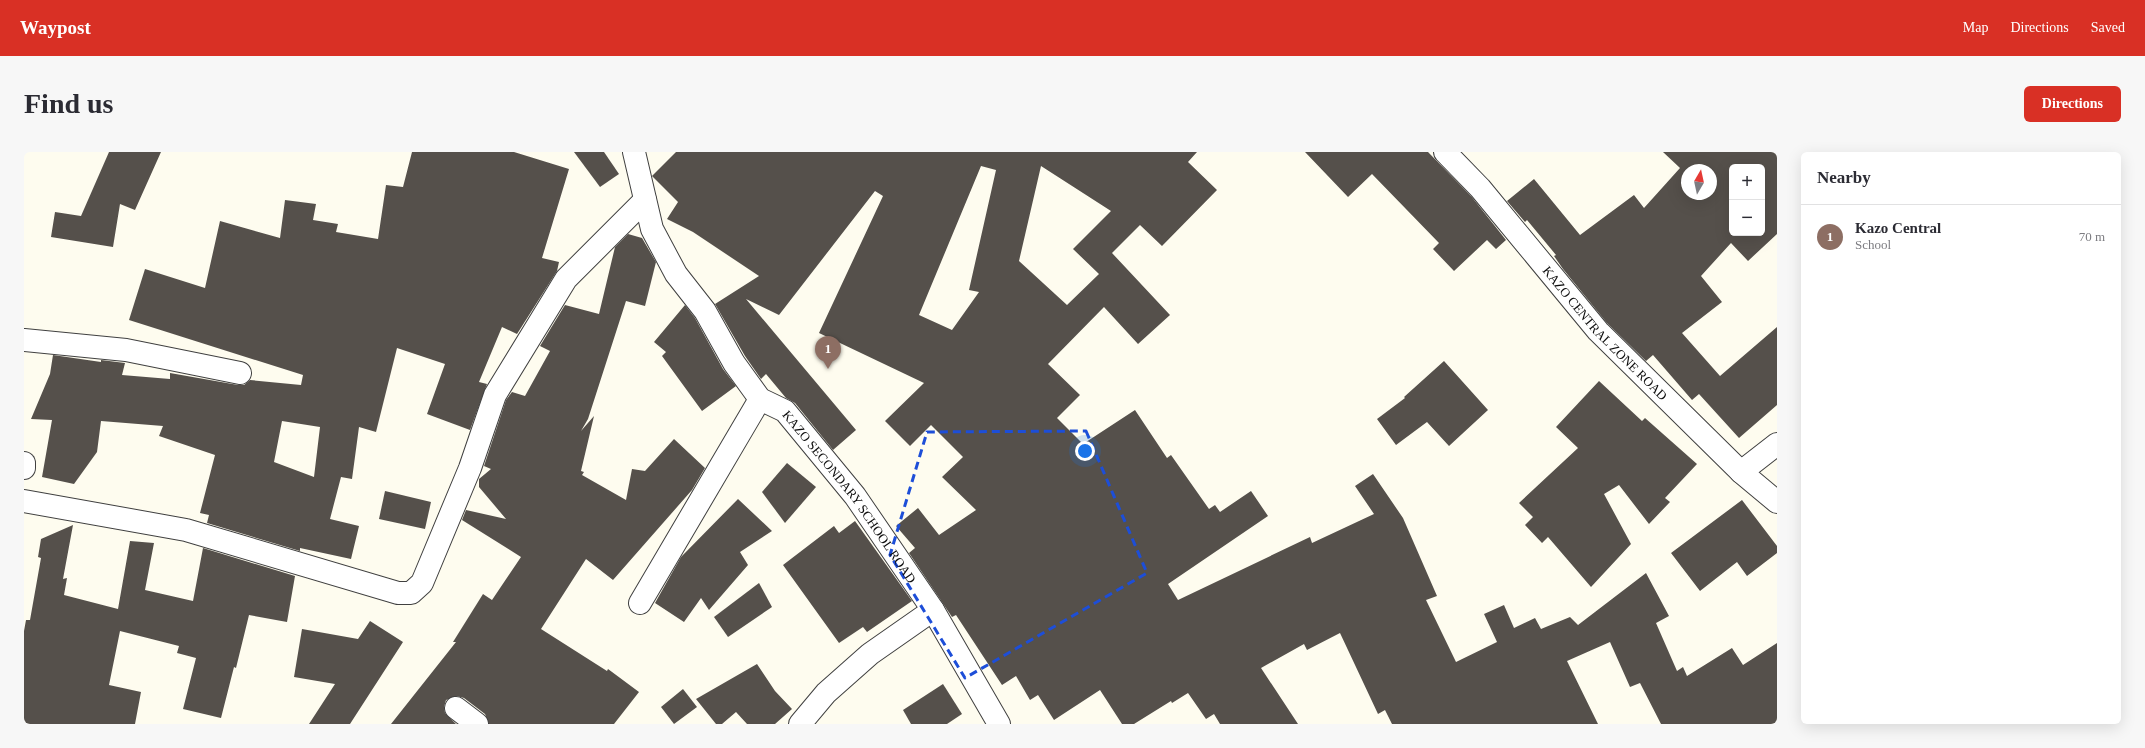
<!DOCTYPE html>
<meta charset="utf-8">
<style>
body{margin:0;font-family:"Times New Roman",serif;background:#f7f7f7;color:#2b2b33}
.controls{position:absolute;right:12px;top:12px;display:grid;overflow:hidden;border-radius:6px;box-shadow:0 4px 16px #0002}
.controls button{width:36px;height:36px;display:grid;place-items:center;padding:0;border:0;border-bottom:1px solid #e1e1e2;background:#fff;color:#2b2b33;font:20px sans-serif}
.compass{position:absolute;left:1657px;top:12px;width:36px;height:36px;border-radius:50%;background:#fff;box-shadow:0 4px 16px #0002;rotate:9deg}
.you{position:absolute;left:1061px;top:299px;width:14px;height:14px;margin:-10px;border:3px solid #fff;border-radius:50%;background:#1a73e8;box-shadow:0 0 0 6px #1a73e833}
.badge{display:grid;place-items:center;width:26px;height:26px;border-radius:50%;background:#d93025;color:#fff;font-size:13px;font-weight:700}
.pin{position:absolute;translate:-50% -33px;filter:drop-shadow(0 1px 2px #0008)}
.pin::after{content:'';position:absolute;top:21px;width:14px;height:12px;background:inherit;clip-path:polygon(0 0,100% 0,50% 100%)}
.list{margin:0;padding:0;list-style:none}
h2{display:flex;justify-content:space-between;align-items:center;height:52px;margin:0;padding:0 16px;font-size:17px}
h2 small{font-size:13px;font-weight:400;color:#7c7c81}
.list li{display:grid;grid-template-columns:26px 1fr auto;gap:12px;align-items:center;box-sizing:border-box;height:64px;padding:0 16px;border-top:1px solid #e1e1e2}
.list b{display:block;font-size:15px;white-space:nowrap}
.list p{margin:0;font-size:13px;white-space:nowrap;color:#7c7c81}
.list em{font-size:13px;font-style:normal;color:#7c7c81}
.map{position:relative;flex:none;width:1753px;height:572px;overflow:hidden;border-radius:6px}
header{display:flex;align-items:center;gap:24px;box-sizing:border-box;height:56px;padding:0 20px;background:#d93025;color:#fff}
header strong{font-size:19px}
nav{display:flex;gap:22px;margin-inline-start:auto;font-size:14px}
.intro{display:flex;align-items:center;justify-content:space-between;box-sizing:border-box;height:96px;padding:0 24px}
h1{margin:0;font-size:28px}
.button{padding:10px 18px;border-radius:6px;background:#d93025;color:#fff;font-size:14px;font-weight:700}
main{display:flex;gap:24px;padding:0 24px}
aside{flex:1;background:#fff;border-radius:6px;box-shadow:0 4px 16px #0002}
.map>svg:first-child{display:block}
.building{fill:#55504b;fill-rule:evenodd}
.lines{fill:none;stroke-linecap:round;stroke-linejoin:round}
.street-casing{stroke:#404040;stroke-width:24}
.street{stroke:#fff;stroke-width:22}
.marked{fill:none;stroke:#1d4ed8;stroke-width:3;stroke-dasharray:8 5;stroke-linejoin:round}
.labels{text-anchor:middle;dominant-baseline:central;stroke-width:4;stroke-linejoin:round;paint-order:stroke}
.street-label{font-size:13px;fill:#0d0d0d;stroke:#fff}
</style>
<header>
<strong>Waypost</strong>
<nav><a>Map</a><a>Directions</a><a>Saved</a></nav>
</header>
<div class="intro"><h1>Find us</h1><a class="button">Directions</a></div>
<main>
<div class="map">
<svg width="1753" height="572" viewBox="0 0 1753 572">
<rect width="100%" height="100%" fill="#fefcef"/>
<g class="building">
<path d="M 85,0 L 137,0 L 111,58 L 96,52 L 89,95 L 27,85 L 31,60 L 57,64 Z"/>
<path d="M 388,0 L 490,0 L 545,17 L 518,106 L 535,110 L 533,119 L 493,182 L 478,175 L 455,230 L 463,232 L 446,278 L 403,262 L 421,212 L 373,196 L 352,280 L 335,275 L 328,327 L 317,325 L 306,367 L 335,374 L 327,407 L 276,396 L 276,399 L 183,371 L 185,363 L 176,361 L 191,303 L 135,284 L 139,274 L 77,269 L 73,300 L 50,332 L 18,325 L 28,268 L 7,267 L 26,222 L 29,203 L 77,210 L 77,208 L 101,211 L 98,223 L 146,227 L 146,221 L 214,233 L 220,233 L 226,228 L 277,233 L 279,223 L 105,168 L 121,117 L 181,136 L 196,69 L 256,86 L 261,48 L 292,52 L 289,68 L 314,72 L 312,80 L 354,87 L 362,33 L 379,35 ZM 258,269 L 296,275 L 290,325 L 250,310 Z"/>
<path d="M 550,0 L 580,0 L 595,22 L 576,35 Z"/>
<path d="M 652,0 L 1173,0 L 1164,10 L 1193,38 L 1138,94 L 1116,73 L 1088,101 L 1146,163 L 1114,192 L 1080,155 L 1024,212 L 1056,243 L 1033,266 L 1059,292 L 1111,258 L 1143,306 L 1147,303 L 1185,357 L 1191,353 L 1196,360 L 1227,339 L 1244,364 L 1144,432 L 1154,448 L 1286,385 L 1288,391 L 1350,362 L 1331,334 L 1349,322 L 1379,366 L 1413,444 L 1402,448 L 1432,510 L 1473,490 L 1460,462 L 1480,453 L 1490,476 L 1511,466 L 1517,477 L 1546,465 L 1554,473 L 1622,421 L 1645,464 L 1632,471 L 1653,519 L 1659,515 L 1663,524 L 1708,496 L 1719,513 L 1753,491 L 1753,572 L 1637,572 L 1616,531 L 1606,535 L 1586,490 L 1543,509 L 1574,572 L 1368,572 L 1361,558 L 1354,562 L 1316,481 L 1283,498 L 1280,492 L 1237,516 L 1274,572 L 1196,572 L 1190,562 L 1182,567 L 1164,541 L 1148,551 L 1147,549 L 1110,572 L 1098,572 L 1076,538 L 1030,568 L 1014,543 L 1006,548 L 992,524 L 978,533 L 932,463 L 928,465 L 885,401 L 891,396 L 872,374 L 894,356 L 915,383 L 952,358 L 918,325 L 939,305 L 907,273 L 886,294 L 861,269 L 900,231 L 795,181 L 859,44 L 851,39 L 755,163 L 722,147 L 832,278 L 809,298 L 771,251 L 762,246 L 742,222 L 737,227 L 721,204 L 691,152 L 735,124 L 669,80 L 643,67 L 654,50 L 628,24 ZM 957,14 L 972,18 L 945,138 L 955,140 L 928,178 L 895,163 ZM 1017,14 L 1087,59 L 1049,97 L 1075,122 L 1043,153 L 995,109 Z"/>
<path d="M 1281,0 L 1404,0 L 1447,44 L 1482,88 L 1472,97 L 1463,88 L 1430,119 L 1409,97 L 1415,91 L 1348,22 L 1324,45 Z"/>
<path d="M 1639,0 L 1753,0 L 1753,82 L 1724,109 L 1707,91 L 1677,124 L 1698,150 L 1658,181 L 1696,224 L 1753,175 L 1753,253 L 1715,286 L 1675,242 L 1668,248 L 1629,203 L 1622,209 L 1583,171 L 1539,117 L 1530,104 L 1532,103 L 1503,68 L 1501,70 L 1483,49 L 1510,27 L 1556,83 L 1610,43 L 1620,56 L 1656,16 ZM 1708,15 L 1738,15 L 1738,81 L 1708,81 ZM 1663,18 L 1687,18 L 1687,42 L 1663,42 Z"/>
<path d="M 604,82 L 618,86 L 632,110 L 621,154 L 602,149 L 564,267 L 557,279 L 570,264 L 557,319 L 560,320 L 558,323 L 602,348 L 608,317 L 621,319 L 650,287 L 681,316 L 668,338 L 589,428 L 562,407 L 517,477 L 583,519 L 584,517 L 615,540 L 590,572 L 465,572 L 461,562 L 440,546 L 433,544 L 422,548 L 420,555 L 421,561 L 432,572 L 367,572 L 432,490 L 429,490 L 459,442 L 468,448 L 497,405 L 438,368 L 442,358 L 482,367 L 455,335 L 455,327 L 467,317 L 460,314 L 482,248 L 488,240 L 501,244 L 526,199 L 516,194 L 541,153 L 575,162 L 591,95 Z"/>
<path d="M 661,153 L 671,166 L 699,217 L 712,234 L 678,259 L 638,204 L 642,200 L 630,190 Z"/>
<path d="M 1420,209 L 1464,258 L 1425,294 L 1403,270 L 1372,293 L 1353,267 L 1381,246 L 1380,245 Z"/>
<path d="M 1575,229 L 1618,269 L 1621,266 L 1673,312 L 1641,346 L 1646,350 L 1625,372 L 1595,333 L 1580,342 L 1607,392 L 1567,435 L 1524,385 L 1518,391 L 1501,373 L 1509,365 L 1495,351 L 1554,296 L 1532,275 Z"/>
<path d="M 763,311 L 792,335 L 761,371 L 738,340 Z"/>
<path d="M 361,339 L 407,350 L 401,377 L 355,367 Z"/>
<path d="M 714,347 L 748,379 L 716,400 L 724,413 L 685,458 L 677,446 L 660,470 L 631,451 L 657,405 Z"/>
<path d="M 1718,348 L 1753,394 L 1753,401 L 1723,424 L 1713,410 L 1676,439 L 1647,401 Z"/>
<path d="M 831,369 L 888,449 L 843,480 L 839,475 L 815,491 L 759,413 L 810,374 L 815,381 Z"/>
<path d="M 49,373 L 39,427 L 43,426 L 40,443 L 94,457 L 106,389 L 130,391 L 121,438 L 169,449 L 179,396 L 271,424 L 263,470 L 225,463 L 212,516 L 210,515 L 197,566 L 159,557 L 172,506 L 153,501 L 155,494 L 96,479 L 85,533 L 117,540 L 111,572 L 0,572 L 0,479 L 2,468 L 6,468 L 17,406 L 14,405 L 17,387 Z"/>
<path d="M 735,431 L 748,455 L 704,485 L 690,465 Z"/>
<path d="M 346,469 L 379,490 L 326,572 L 285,572 L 311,532 L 270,525 L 278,477 L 334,487 Z"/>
<path d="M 733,512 L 751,539 L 768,557 L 751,572 L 723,572 L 712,560 L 698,572 L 692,572 L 672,547 Z"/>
<path d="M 919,532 L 938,562 L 923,572 L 887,572 L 879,558 Z"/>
<path d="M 659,537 L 673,555 L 650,572 L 637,555 Z"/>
</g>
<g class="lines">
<g class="street-casing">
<g id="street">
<path id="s1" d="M 610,0 L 628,77 L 652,122 L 681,159 L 710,211 L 736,247 L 761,259 L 831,344 L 909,458 L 975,572"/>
<path id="s2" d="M 1421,0 L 1456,36 L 1574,179 L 1717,320 L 1753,350"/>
<path d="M 0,188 L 102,198 L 216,221"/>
<path d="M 0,311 L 0,316"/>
<path d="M 1717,320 L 1753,292"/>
<path d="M 0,349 L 162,378 L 374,441 L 387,441 L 398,431 L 446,316 L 471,243 L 542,127 L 621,48"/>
<path d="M 616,451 L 736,247"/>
<path d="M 432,556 L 453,572"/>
<path d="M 776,572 L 802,541 L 846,502 L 909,458"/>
</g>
</g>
<use href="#street" class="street"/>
</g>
<path class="marked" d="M 1062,279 L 1123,421 L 941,526 L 866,403 L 903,280 Z"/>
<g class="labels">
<g class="street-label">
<text stroke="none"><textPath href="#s2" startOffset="242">KAZO CENTRAL ZONE ROAD</textPath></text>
<text stroke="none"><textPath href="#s1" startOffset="416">KAZO SECONDARY SCHOOL ROAD</textPath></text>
</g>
</g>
</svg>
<div class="controls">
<button>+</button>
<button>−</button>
</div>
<svg class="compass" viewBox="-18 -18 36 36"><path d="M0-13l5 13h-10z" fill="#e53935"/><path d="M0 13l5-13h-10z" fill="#7c7c81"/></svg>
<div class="you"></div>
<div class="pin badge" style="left:804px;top:217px;background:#8d6e63">1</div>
</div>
<aside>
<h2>Nearby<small></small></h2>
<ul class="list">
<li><span class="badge" style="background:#8d6e63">1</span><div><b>Kazo Central</b><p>School</p></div><em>70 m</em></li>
</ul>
</aside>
</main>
